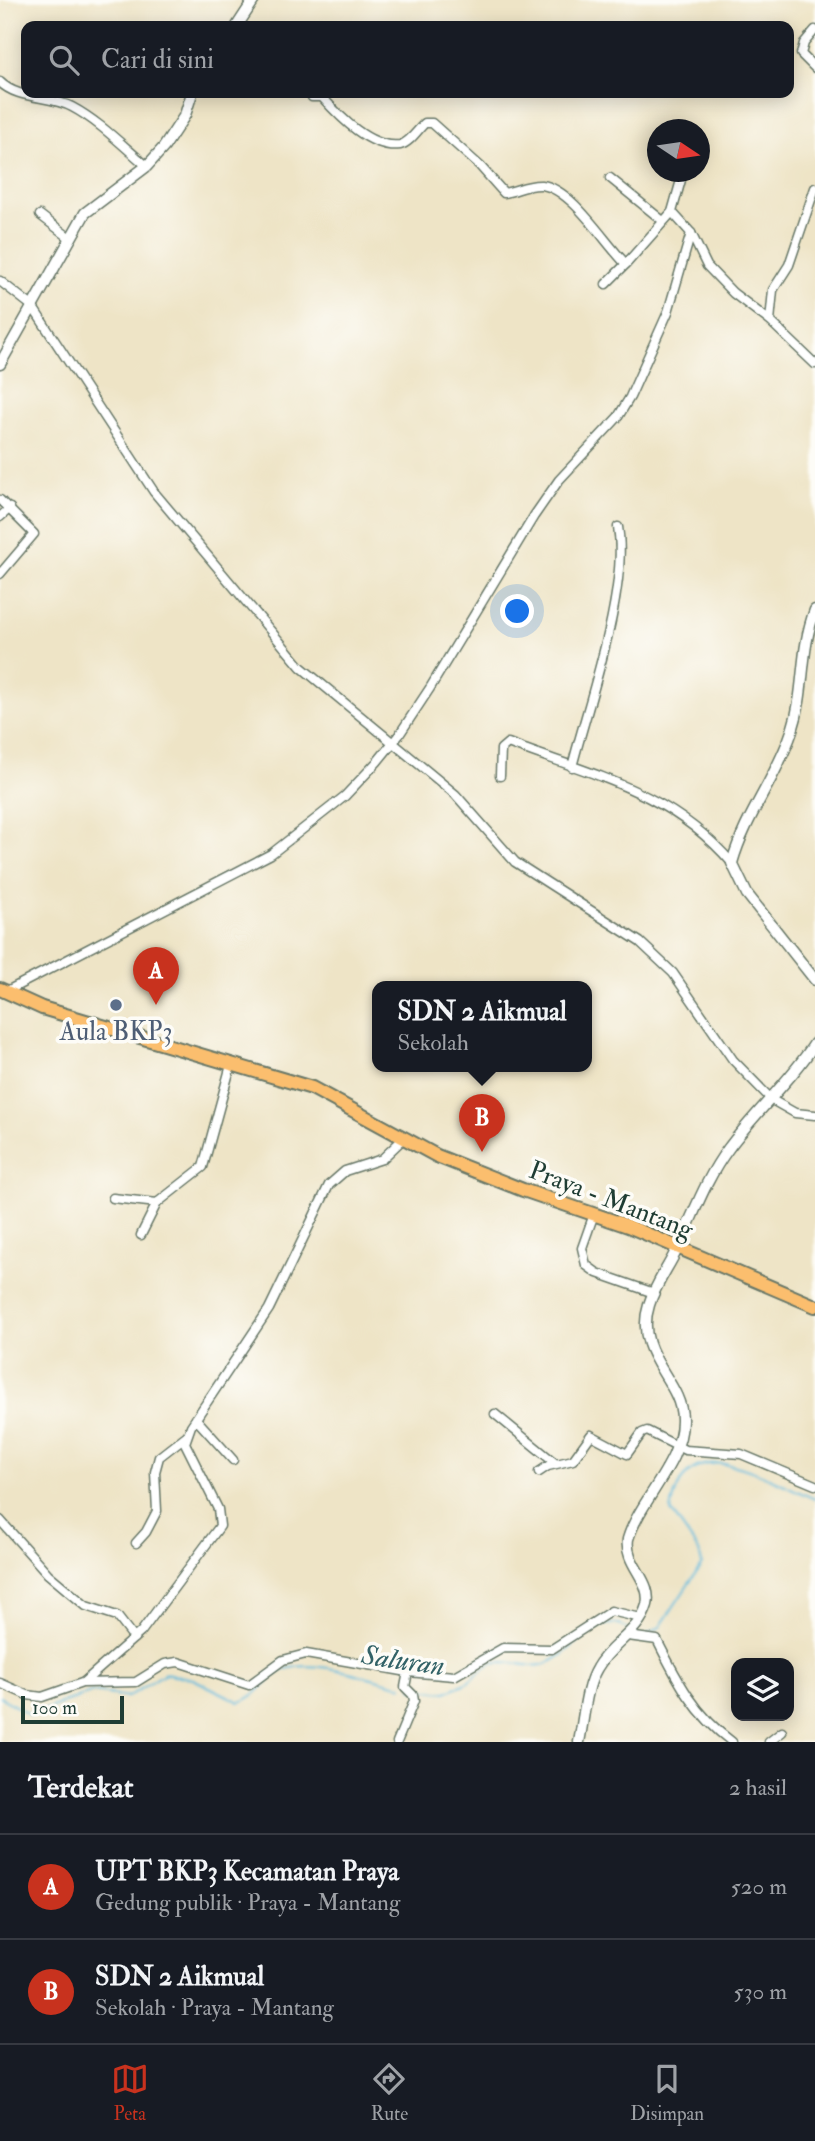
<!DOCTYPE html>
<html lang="id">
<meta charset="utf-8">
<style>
body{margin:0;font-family:"IM FELL Double Pica",serif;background:#20242c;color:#f1f3f6}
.controls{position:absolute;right:21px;bottom:21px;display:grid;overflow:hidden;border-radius:14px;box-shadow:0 4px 18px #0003}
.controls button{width:63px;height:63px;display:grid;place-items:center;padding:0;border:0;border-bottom:2px solid #363941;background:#171b24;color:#f1f3f6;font:35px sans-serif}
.compass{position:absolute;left:647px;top:119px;width:63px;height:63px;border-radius:50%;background:#171b24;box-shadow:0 4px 18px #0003;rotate:103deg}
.scale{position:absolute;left:21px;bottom:18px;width:103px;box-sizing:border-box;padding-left:7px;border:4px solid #1f3d34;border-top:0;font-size:19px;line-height:24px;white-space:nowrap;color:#1f3d34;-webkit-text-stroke:5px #fdfcf7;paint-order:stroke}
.you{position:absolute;left:518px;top:612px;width:24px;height:24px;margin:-18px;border:5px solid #fff;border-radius:50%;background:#1a73e8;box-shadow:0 0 0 10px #1a73e833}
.badge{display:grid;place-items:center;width:46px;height:46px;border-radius:50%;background:#c8321e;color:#fff;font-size:23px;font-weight:700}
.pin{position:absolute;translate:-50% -58px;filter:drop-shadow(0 2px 4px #0008)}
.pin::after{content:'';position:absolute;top:37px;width:24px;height:21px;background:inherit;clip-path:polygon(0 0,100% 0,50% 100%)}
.popup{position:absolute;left:372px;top:981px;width:220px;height:91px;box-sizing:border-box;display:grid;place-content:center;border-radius:14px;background:#171b24;filter:drop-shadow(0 2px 5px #0005);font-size:23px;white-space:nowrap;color:#9ea1a6}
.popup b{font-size:26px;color:#f1f3f6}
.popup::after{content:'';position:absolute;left:50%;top:100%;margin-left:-14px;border:14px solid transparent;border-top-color:#171b24}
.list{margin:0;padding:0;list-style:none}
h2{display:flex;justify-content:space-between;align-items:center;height:91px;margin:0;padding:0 28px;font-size:30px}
h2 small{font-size:23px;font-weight:400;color:#9ea1a6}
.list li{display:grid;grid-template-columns:46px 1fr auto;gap:21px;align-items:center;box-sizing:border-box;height:105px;padding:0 28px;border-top:2px solid #363941}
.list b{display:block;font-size:26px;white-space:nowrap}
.list p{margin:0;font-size:23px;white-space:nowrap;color:#9ea1a6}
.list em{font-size:23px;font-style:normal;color:#9ea1a6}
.icon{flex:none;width:38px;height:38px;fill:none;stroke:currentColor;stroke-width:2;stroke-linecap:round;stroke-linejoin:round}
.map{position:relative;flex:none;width:815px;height:1742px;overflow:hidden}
.search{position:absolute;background:#171b24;box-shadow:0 4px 18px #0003;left:21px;right:21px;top:21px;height:77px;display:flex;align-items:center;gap:18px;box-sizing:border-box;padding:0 24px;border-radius:14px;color:#9ea1a6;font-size:26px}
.sheet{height:301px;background:#171b24}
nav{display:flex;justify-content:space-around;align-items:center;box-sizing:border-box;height:98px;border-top:2px solid #363941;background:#171b24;font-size:19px;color:#9ea1a6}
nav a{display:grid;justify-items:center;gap:4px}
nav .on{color:#c8321e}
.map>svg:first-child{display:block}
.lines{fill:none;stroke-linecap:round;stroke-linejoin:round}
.stream{stroke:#5fbadd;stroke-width:2}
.minor-casing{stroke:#677767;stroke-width:11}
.tertiary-casing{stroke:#677767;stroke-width:13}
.primary-casing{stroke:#677767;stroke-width:16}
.minor{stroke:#fff;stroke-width:8}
.tertiary{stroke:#fff;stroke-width:10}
.primary{stroke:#fbbe6e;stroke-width:12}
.service-dot{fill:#5c6f8a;stroke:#fdfcf7;stroke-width:2.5}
.labels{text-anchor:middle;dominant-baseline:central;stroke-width:7;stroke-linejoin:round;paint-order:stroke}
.service-label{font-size:26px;fill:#4e5e75;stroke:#fdfcf7}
.street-label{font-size:26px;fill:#1f3d34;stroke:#fdfcf7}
.water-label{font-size:28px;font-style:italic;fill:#326267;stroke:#fdfcf7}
</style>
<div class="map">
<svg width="815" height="1742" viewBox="0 0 815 1742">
<rect width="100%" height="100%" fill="#fdfcf7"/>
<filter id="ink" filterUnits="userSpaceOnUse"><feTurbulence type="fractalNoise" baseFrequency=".0143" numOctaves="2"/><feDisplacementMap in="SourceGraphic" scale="14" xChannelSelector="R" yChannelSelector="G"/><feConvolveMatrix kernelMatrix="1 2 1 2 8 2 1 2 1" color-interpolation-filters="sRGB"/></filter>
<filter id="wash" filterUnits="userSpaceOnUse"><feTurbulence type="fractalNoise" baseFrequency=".00686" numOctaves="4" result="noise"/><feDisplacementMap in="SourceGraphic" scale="28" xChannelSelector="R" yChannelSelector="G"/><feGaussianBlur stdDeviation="1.57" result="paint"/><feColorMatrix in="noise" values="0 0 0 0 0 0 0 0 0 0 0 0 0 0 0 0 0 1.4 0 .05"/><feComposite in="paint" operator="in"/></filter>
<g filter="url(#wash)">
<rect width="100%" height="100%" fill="#eee4c6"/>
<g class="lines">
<g class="stream">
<path d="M 646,1635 L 660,1627 L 702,1564 L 699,1551 L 671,1511 C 684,1424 767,1479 815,1499"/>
<path d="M 411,1688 L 446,1692 L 468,1682 L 491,1663 C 509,1658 528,1670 545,1664 C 575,1654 595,1609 628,1629"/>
<path d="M 0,1697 L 30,1715 L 93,1692 L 128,1697 L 165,1673 L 193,1679 L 240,1702 C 256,1698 265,1680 279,1672 C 310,1656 368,1678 402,1686"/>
</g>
</g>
</g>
<g filter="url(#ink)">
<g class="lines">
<g class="minor-casing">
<g id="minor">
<path d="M 815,30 L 804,43 L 801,54 L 815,68"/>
<path d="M 0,82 C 18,100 50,95 72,107 C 100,122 123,146 147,166"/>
<path d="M 312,97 L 322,97 C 340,117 370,149 400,145 C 410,143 418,129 425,123 L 432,123 L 480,166 L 504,193 C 517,191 527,184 542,185 C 572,189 604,242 626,264 L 672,212"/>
<path d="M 653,156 L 658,160"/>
<path d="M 673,172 L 681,180 L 672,212 L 691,233 L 707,266 L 733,293 L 770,321 L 815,364"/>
<path d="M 610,178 L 663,221"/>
<path d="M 40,215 L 70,238"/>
<path d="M 0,281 L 32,306 L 154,492 L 301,667 L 455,794 L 515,862 L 640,942 L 673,973 L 733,1060 L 772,1100 L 795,1113 L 815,1115"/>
<path d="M 606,284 L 626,264"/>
<path d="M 770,321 L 773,290 L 789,265 L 815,188"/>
<path d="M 0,500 L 34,534 L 0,574"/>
<path d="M 0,517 L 10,508"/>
<path d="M 572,767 C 588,703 629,590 618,527"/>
<path d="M 500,776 L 501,749 L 508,743 C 593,775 670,791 732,863"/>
<path d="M 5,992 L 271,854 L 345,796 L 377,762 L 399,735 L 430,688 L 534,516 L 559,480 L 618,417 L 630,397 L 668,312 L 691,233"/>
<path d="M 113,1198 L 157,1203 L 203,1167 L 231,1065"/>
<path d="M 594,1214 L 582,1248 L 586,1265 L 597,1273 L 654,1293"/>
<path d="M 141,1235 L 157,1203"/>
<path d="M 495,1414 L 555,1463"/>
<path d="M 196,1419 L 233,1460"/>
<path d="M 539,1472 L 548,1466 L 573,1460 L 591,1435 L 627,1454 L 642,1433 L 647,1431 L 685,1450 L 741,1454 L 815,1485"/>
<path d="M 0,1520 L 48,1574 L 86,1606 L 117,1616 L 134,1638 L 141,1632 L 220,1526 L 218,1509 L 185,1443 L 191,1426 L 269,1309 L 329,1185 L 345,1171 L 382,1159 L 404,1138"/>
<path d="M 136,1543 L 146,1532 L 157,1511 L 155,1472 L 159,1457 L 186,1436"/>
<path d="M 628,1636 L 657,1640 C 677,1680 695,1715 732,1742"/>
<path d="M 84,1682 L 134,1638"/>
<path d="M 0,1683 L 27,1695 L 42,1697 L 82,1683 L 136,1682 L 165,1664 L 178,1662 L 249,1685 L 283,1660 L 306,1654 L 408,1672 L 454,1676 L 503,1648 L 552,1649 L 611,1611 L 641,1618"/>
<path d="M 397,1742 L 414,1701 L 413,1695 L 405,1687 L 408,1672"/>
<path d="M 769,1742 L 782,1732"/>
</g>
</g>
<g class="tertiary-casing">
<g id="tertiary">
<path d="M 237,26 L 254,0"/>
<path d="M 0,364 L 85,213 L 147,166 L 164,147 L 185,115 L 192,93"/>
<path d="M 815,610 C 799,653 806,689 792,731 C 777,777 745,816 732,863 L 747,894 L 815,980"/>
<path d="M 579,1742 C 584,1719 585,1688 597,1668 C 610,1644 639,1633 647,1605 C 653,1581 624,1564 628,1539 C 640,1499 683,1463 682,1419 C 682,1380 633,1355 649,1305 C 655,1285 668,1268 677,1249 C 694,1214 705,1180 728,1149 C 755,1112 790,1082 815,1043"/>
</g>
</g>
<g class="primary-casing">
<path id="primary" d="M 0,989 L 42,1008 L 312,1088 L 437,1156 L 523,1190 L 628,1226 L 815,1306"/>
</g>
<use href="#minor" class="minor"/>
<use href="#tertiary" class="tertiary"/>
<use href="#primary" class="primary"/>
</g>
</g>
<circle class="service-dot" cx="116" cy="1005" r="7"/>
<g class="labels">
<g class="service-label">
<text x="116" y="1032">Aula BKP3</text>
</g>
<g class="street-label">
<text transform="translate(611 1200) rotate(21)">Praya - Mantang</text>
</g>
<g class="water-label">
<text transform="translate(403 1661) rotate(8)">Saluran</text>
</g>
</g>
</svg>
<div class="controls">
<button><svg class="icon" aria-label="layers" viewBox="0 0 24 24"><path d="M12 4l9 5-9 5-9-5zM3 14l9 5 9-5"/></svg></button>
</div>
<svg class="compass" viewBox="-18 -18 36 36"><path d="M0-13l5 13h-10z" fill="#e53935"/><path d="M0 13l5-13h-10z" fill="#9ea1a6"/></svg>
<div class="scale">100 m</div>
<div class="you"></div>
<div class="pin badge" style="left:156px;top:1005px">A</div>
<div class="pin badge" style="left:482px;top:1152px">B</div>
<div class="popup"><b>SDN 2 Aikmual</b>Sekolah</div>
<div class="search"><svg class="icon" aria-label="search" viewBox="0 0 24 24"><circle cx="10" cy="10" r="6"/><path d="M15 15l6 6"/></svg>Cari di sini</div>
</div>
<section class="sheet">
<h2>Terdekat<small>2 hasil</small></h2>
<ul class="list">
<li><span class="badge">A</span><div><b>UPT BKP3 Kecamatan Praya</b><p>Gedung publik · Praya - Mantang</p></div><em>520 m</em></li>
<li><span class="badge">B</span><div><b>SDN 2 Aikmual</b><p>Sekolah · Praya - Mantang</p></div><em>530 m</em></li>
</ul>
</section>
<nav>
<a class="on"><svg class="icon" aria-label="map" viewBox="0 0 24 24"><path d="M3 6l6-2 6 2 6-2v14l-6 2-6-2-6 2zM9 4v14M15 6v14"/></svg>Peta</a>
<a><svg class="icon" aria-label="directions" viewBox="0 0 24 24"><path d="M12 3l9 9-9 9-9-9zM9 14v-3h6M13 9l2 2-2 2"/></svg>Rute</a>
<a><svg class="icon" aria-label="saved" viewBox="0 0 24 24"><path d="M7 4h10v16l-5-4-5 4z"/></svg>Disimpan</a>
</nav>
